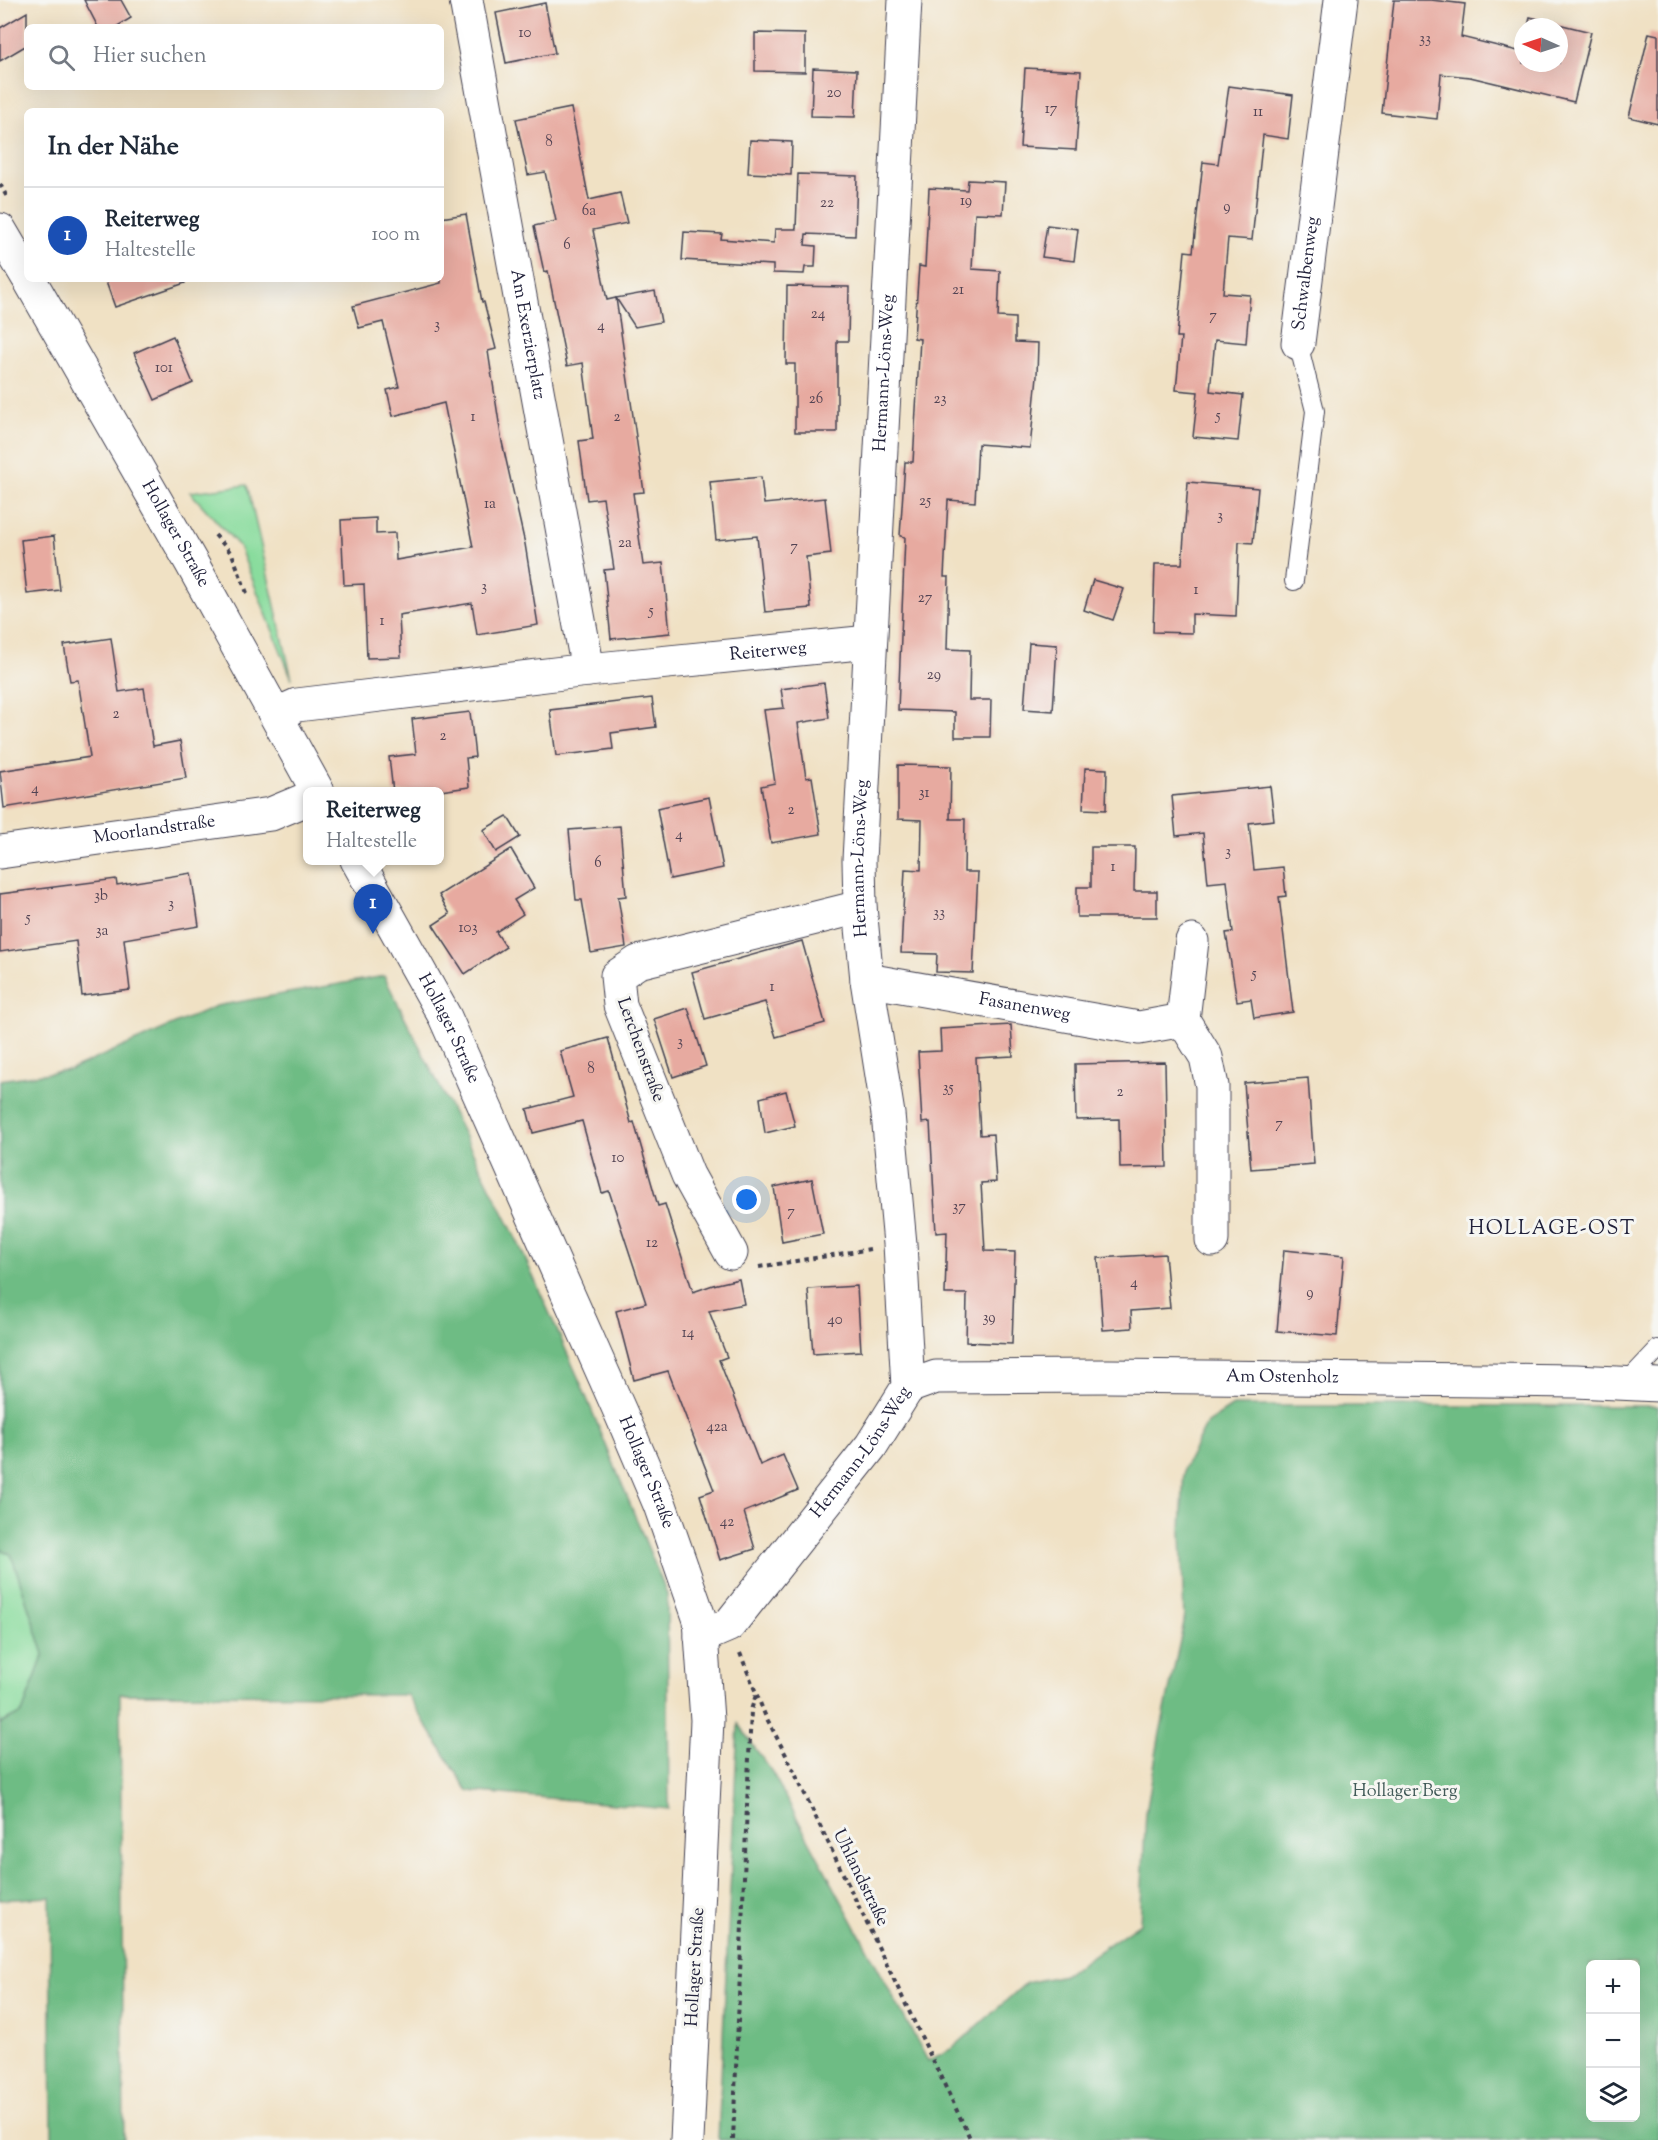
<!DOCTYPE html>
<html lang="de">
<meta charset="utf-8">
<style>
body{margin:0;font-family:"Sorts Mill Goudy",serif;background:#f6f6f7;color:#1f2937}
.controls{position:absolute;right:18px;bottom:18px;display:grid;overflow:hidden;border-radius:9px;box-shadow:0 6px 24px #0002}
.controls button{width:54px;height:54px;display:grid;place-items:center;padding:0;border:0;border-bottom:2px solid #e0e1e3;background:#fff;color:#1f2937;font:30px sans-serif}
.compass{position:absolute;left:1514px;top:18px;width:54px;height:54px;border-radius:50%;background:#fff;box-shadow:0 6px 24px #0002;rotate:273deg}
.you{position:absolute;left:747px;top:1200px;width:21px;height:21px;margin:-15px;border:4px solid #fff;border-radius:50%;background:#1a73e8;box-shadow:0 0 0 9px #1a73e833}
.badge{display:grid;place-items:center;width:39px;height:39px;border-radius:50%;background:#2563eb;color:#fff;font-size:20px;font-weight:700}
.pin{position:absolute;translate:-50% -50px;filter:drop-shadow(0 2px 3px #0008)}
.pin::after{content:'';position:absolute;top:32px;width:21px;height:18px;background:inherit;clip-path:polygon(0 0,100% 0,50% 100%)}
.popup{position:absolute;left:303px;top:787px;width:141px;height:78px;box-sizing:border-box;display:grid;place-content:center;border-radius:9px;background:#fff;filter:drop-shadow(0 2px 4px #0005);font-size:20px;white-space:nowrap;color:#747a83}
.popup b{font-size:22px;color:#1f2937}
.popup::after{content:'';position:absolute;left:50%;top:100%;margin-left:-12px;border:12px solid transparent;border-top-color:#fff}
.list{margin:0;padding:0;list-style:none}
h2{display:flex;justify-content:space-between;align-items:center;height:78px;margin:0;padding:0 24px;font-size:26px}
h2 small{font-size:20px;font-weight:400;color:#747a83}
.list li{display:grid;grid-template-columns:39px 1fr auto;gap:18px;align-items:center;box-sizing:border-box;height:96px;padding:0 24px;border-top:2px solid #e0e1e3}
.list b{display:block;font-size:22px;white-space:nowrap}
.list p{margin:0;font-size:20px;white-space:nowrap;color:#747a83}
.list em{font-size:20px;font-style:normal;color:#747a83}
.icon{flex:none;width:33px;height:33px;fill:none;stroke:currentColor;stroke-width:2;stroke-linecap:round;stroke-linejoin:round}
.map{position:relative;flex:none;width:1658px;height:2140px;overflow:hidden}
.search{position:absolute;background:#fff;box-shadow:0 6px 24px #0002;left:24px;top:24px;width:420px;height:66px;display:flex;align-items:center;gap:15px;box-sizing:border-box;padding:0 21px;border-radius:9px;color:#747a83;font-size:22px}
.panel{position:absolute;background:#fff;box-shadow:0 6px 24px #0002;left:24px;top:108px;width:420px;height:174px;border-radius:9px}
.map>svg:first-child{display:block}
.green{fill:#89dc9d;stroke:#567f6c;stroke-width:1.5}
.forest{fill:#6ebc84;stroke:#486f60;stroke-width:1.5;fill-rule:evenodd}
.building{fill:#e7aaa0}
.lines{fill:none;stroke-linecap:round;stroke-linejoin:round}
.lane-casing{stroke:#413f50;stroke-width:20}
.street-casing{stroke:#413f50;stroke-width:35}
.secondary-casing{stroke:#413f50;stroke-width:35}
.path{stroke:#413f50;stroke-width:4;stroke-dasharray:4.5 4.5;stroke-linecap:butt}
.lane{stroke:#fff;stroke-width:18}
.street{stroke:#fff;stroke-width:33}
.secondary{stroke:#fff;stroke-width:33}
.labels{text-anchor:middle;dominant-baseline:central;stroke-width:6;stroke-linejoin:round;paint-order:stroke}
.number-label{font-size:15px;fill:#534454}
.street-label{font-size:18px;fill:#22223b;stroke:#f6f6f2}
.park-label{font-size:18px;fill:#415a58;stroke:#f6f6f2}
.neighbourhood-label{font-size:20px;letter-spacing:1.5px;fill:#22223b;stroke:#f6f6f2}
</style>
<div class="map">
<svg width="1658" height="2140" viewBox="0 0 1658 2140">
<rect width="100%" height="100%" fill="#f6f6f2"/>
<filter id="ink" filterUnits="userSpaceOnUse"><feTurbulence type="fractalNoise" baseFrequency=".0167" numOctaves="2"/><feDisplacementMap in="SourceGraphic" scale="12" xChannelSelector="R" yChannelSelector="G"/><feConvolveMatrix kernelMatrix="1 2 1 2 8 2 1 2 1" color-interpolation-filters="sRGB"/></filter>
<filter id="wash" filterUnits="userSpaceOnUse"><feTurbulence type="fractalNoise" baseFrequency=".008" numOctaves="4" result="noise"/><feDisplacementMap in="SourceGraphic" scale="24" xChannelSelector="R" yChannelSelector="G"/><feGaussianBlur stdDeviation="1.35" result="paint"/><feColorMatrix in="noise" values="0 0 0 0 0 0 0 0 0 0 0 0 0 0 0 0 0 1.4 0 .05"/><feComposite in="paint" operator="in"/></filter>
<g filter="url(#wash)">
<rect width="100%" height="100%" fill="#f0e1c4"/>
<g class="green">
<path d="M 247,485 L 292,679 L 239,546 L 190,492 Z"/>
<path d="M 0,1549 L 11,1554 L 44,1654 L 22,1713 L 0,1724 Z"/>
</g>
<g class="forest">
<path d="M 384,976 L 517,1240 L 581,1384 L 667,1594 L 669,1809 L 468,1791 L 407,1695 L 120,1694 L 124,2140 L 52,2140 L 50,1897 L 0,1900 L 0,1724 L 22,1713 L 44,1654 L 11,1554 L 0,1549 L 0,1080 L 70,1070 L 216,1006 Z"/>
<path d="M 1233,1406 L 1658,1406 L 1658,2140 L 718,2140 L 738,1724 L 772,1772 L 928,2061 L 953,2048 L 1026,1983 L 1064,1975 L 1140,1923 L 1146,1812 L 1160,1733 L 1184,1622 L 1181,1532 L 1184,1468 L 1207,1423 ZM 1590,1964 L 1636,1964 L 1636,2118 L 1590,2118 Z"/>
</g>
<g id="blocks">
<g class="building">
<path d="M 84,0 L 121,0 L 131,18 L 116,27 L 98,27 Z"/>
<path d="M 1394,0 L 1431,0 L 1465,4 L 1461,37 L 1522,52 L 1523,46 L 1523,63 L 1559,63 L 1559,27 L 1528,27 L 1530,17 L 1591,32 L 1574,102 L 1470,77 L 1441,74 L 1437,119 L 1382,113 Z"/>
<path d="M 545,3 L 555,53 L 506,63 L 496,13 Z"/>
<path d="M 27,12 L 27,45 L 0,61 L 0,28 Z"/>
<path d="M 755,33 L 805,34 L 805,72 L 755,71 Z"/>
<path d="M 1649,33 L 1658,35 L 1658,124 L 1629,117 Z"/>
<path d="M 813,68 L 857,70 L 855,117 L 811,116 Z"/>
<path d="M 1025,68 L 1081,71 L 1076,150 L 1020,147 Z"/>
<path d="M 1229,86 L 1293,95 L 1288,139 L 1263,135 L 1252,240 L 1228,238 L 1223,293 L 1250,295 L 1246,343 L 1215,340 L 1210,391 L 1243,395 L 1238,441 L 1193,437 L 1198,392 L 1176,390 L 1181,337 L 1177,337 L 1185,251 L 1193,252 L 1203,162 L 1218,164 Z"/>
<path d="M 571,108 L 589,200 L 620,193 L 627,223 L 593,230 L 607,300 L 616,298 L 644,492 L 633,493 L 643,565 L 663,563 L 670,633 L 611,639 L 604,570 L 614,569 L 603,498 L 587,500 L 579,441 L 593,439 L 583,363 L 567,366 L 548,271 L 544,272 L 534,226 L 556,221 L 545,172 L 528,175 L 516,119 Z"/>
<path d="M 750,140 L 792,142 L 791,175 L 748,173 Z"/>
<path d="M 798,174 L 857,176 L 855,236 L 806,234 L 805,245 L 816,246 L 815,267 L 805,267 L 804,274 L 773,273 L 773,265 L 682,260 L 684,232 L 722,234 L 721,239 L 774,243 L 775,229 L 796,229 Z"/>
<path d="M 968,180 L 1005,182 L 1003,214 L 975,213 L 972,269 L 1000,271 L 998,317 L 1015,318 L 1015,342 L 1038,343 L 1037,376 L 1030,448 L 978,444 L 975,502 L 948,500 L 944,577 L 949,577 L 947,649 L 970,650 L 969,700 L 991,700 L 990,737 L 955,737 L 955,712 L 898,710 L 905,537 L 900,536 L 905,462 L 913,462 L 920,339 L 914,338 L 919,266 L 925,267 L 929,188 L 967,190 Z"/>
<path d="M 466,214 L 482,302 L 484,302 L 496,349 L 488,351 L 502,442 L 525,544 L 538,625 L 477,635 L 472,603 L 399,615 L 401,657 L 367,658 L 364,584 L 344,585 L 341,520 L 376,518 L 376,534 L 395,533 L 396,560 L 473,547 L 444,403 L 393,416 L 387,390 L 399,387 L 383,322 L 359,328 L 353,306 L 441,283 L 441,218 Z"/>
<path d="M 1047,225 L 1078,229 L 1074,261 L 1042,257 Z"/>
<path d="M 105,279 L 184,279 L 185,283 L 115,307 Z"/>
<path d="M 787,286 L 849,287 L 848,341 L 837,341 L 837,432 L 795,432 L 795,364 L 786,364 Z"/>
<path d="M 655,291 L 661,322 L 635,327 L 616,298 Z"/>
<path d="M 173,336 L 193,383 L 155,400 L 134,353 Z"/>
<path d="M 761,477 L 764,504 L 825,498 L 831,554 L 806,557 L 811,608 L 765,612 L 757,536 L 716,540 L 710,482 Z"/>
<path d="M 1188,482 L 1258,488 L 1253,543 L 1239,542 L 1236,616 L 1192,614 L 1192,633 L 1153,632 L 1155,564 L 1182,564 Z"/>
<path d="M 54,536 L 60,590 L 27,594 L 21,540 Z"/>
<path d="M 1093,580 L 1124,589 L 1113,620 L 1084,610 Z"/>
<path d="M 111,638 L 119,692 L 144,688 L 153,746 L 180,741 L 186,778 L 4,808 L 0,771 L 90,757 L 78,680 L 70,681 L 64,645 Z"/>
<path d="M 1029,643 L 1057,645 L 1053,711 L 1024,709 Z"/>
<path d="M 824,683 L 829,718 L 798,723 L 806,778 L 812,777 L 821,834 L 771,843 L 761,786 L 775,783 L 764,710 L 784,708 L 781,689 Z"/>
<path d="M 652,698 L 656,727 L 611,733 L 613,749 L 556,756 L 550,710 Z"/>
<path d="M 470,712 L 475,757 L 466,758 L 469,787 L 433,792 L 393,792 L 389,757 L 416,754 L 412,719 Z"/>
<path d="M 898,765 L 951,766 L 950,819 L 965,819 L 964,872 L 978,872 L 973,973 L 936,972 L 937,954 L 901,953 L 905,869 L 921,870 L 922,820 L 898,819 Z"/>
<path d="M 1085,768 L 1107,769 L 1106,810 L 1083,809 Z"/>
<path d="M 1270,786 L 1274,820 L 1249,823 L 1254,870 L 1283,867 L 1286,896 L 1279,897 L 1293,1012 L 1254,1018 L 1251,999 L 1237,1001 L 1226,933 L 1233,932 L 1227,881 L 1208,883 L 1203,833 L 1176,836 L 1172,796 Z"/>
<path d="M 709,797 L 723,868 L 670,879 L 657,808 Z"/>
<path d="M 507,816 L 520,837 L 496,852 L 483,830 Z"/>
<path d="M 620,826 L 626,896 L 618,897 L 626,947 L 591,953 L 582,900 L 576,900 L 569,830 Z"/>
<path d="M 1091,847 L 1135,847 L 1134,891 L 1157,891 L 1157,917 L 1077,917 L 1077,887 L 1091,887 Z"/>
<path d="M 511,849 L 534,888 L 514,900 L 523,914 L 496,932 L 506,947 L 465,974 L 433,925 L 450,914 L 439,895 Z"/>
<path d="M 191,873 L 199,926 L 124,939 L 130,990 L 82,996 L 76,941 L 0,952 L 0,894 L 116,879 L 117,885 Z"/>
<path d="M 802,941 L 825,1023 L 776,1037 L 765,1002 L 705,1019 L 692,972 Z"/>
<path d="M 688,1008 L 706,1066 L 673,1077 L 654,1019 Z"/>
<path d="M 1011,1025 L 1013,1056 L 976,1058 L 980,1135 L 993,1134 L 996,1182 L 981,1183 L 985,1251 L 1015,1252 L 1012,1344 L 966,1342 L 967,1294 L 945,1294 L 947,1232 L 936,1233 L 930,1122 L 922,1123 L 918,1052 L 941,1051 L 940,1029 Z"/>
<path d="M 608,1038 L 631,1123 L 634,1122 L 658,1206 L 665,1204 L 693,1292 L 713,1285 L 739,1279 L 744,1304 L 709,1311 L 727,1357 L 719,1360 L 760,1465 L 783,1455 L 798,1490 L 744,1512 L 755,1549 L 720,1560 L 700,1495 L 714,1490 L 668,1371 L 634,1380 L 616,1311 L 646,1303 L 609,1191 L 602,1193 L 582,1121 L 533,1133 L 527,1109 L 573,1097 L 560,1051 Z"/>
<path d="M 1165,1062 L 1167,1167 L 1120,1168 L 1119,1119 L 1076,1120 L 1075,1064 Z"/>
<path d="M 1308,1078 L 1314,1164 L 1251,1169 L 1244,1083 Z"/>
<path d="M 786,1091 L 795,1126 L 765,1133 L 760,1098 Z"/>
<path d="M 812,1179 L 823,1234 L 782,1242 L 774,1187 Z"/>
<path d="M 1284,1250 L 1344,1256 L 1337,1336 L 1277,1331 Z"/>
<path d="M 1165,1254 L 1170,1308 L 1131,1311 L 1132,1328 L 1103,1330 L 1098,1258 Z"/>
<path d="M 857,1286 L 861,1351 L 813,1354 L 808,1289 Z"/>
</g>
</g>
</g>
<g filter="url(#ink)">
<use href="#blocks" fill-opacity="0" stroke="#413f50" stroke-width="1.5"/>
<g class="lines">
<g class="lane-casing">
<g id="lane">
<path d="M 1294,581 L 1315,411 L 1298,343"/>
<path d="M 1626,1383 L 1658,1349"/>
</g>
</g>
<g class="street-casing">
<g id="street">
<path id="s1" d="M 466,0 L 588,670"/>
<path id="s2" d="M 1298,343 L 1341,0"/>
<path id="s3" d="M 277,714 L 297,705 L 588,670 L 869,642"/>
<path id="s4" d="M 0,852 L 271,814 L 307,799"/>
<path id="s5" d="M 867,980 L 1139,1028 L 1183,1020 L 1192,941"/>
<path d="M 1183,1020 L 1206,1057 L 1212,1086 L 1212,1240"/>
<path d="M 731,1253 L 688,1175 L 620,1005 L 617,976 L 638,962 L 860,907"/>
<path id="s6" d="M 908,1387 L 936,1377 L 1108,1376 L 1576,1381 L 1658,1385"/>
<path id="s7" d="M 701,1637 L 729,1625 L 871,1446 L 908,1387 L 900,1244 L 888,1114 L 867,980 L 860,907 L 859,860 L 905,0"/>
</g>
</g>
<g class="secondary-casing">
<g id="secondary">
<path d="M 0,230 L 27,276"/>
<path id="s8" d="M 29,279 L 191,562 L 318,792"/>
<path id="s9" d="M 357,860 L 445,1017 L 622,1416 L 660,1505 L 700,1620 L 707,1720 L 687,2140"/>
</g>
</g>
<g class="path">
<path d="M 0,184 L 8,199"/>
<path d="M 215,535 L 232,554 L 247,593"/>
<path d="M 759,1267 L 870,1249"/>
<path d="M 740,1653 L 765,1715 L 786,1755 L 971,2140"/>
<path d="M 733,2140 L 751,1710 L 756,1695"/>
</g>
<use href="#lane" class="lane"/>
<use href="#street" class="street"/>
<use href="#secondary" class="secondary"/>
</g>
</g>
<g class="labels">
<g class="number-label">
<text x="525" y="33">10</text>
<text x="1425" y="39">33</text>
<text x="834" y="93">20</text>
<text x="1051" y="109">17</text>
<text x="1258" y="112">11</text>
<text x="549" y="142">8</text>
<text x="966" y="201">19</text>
<text x="827" y="203">22</text>
<text x="1227" y="207">9</text>
<text x="589" y="211">6a</text>
<text x="567" y="245">6</text>
<text x="958" y="290">21</text>
<text x="818" y="314">24</text>
<text x="1213" y="316">7</text>
<text x="437" y="325">3</text>
<text x="601" y="326">4</text>
<text x="164" y="368">101</text>
<text x="816" y="399">26</text>
<text x="940" y="399">23</text>
<text x="1218" y="416">5</text>
<text x="473" y="417">1</text>
<text x="617" y="417">2</text>
<text x="925" y="501">25</text>
<text x="490" y="504">1a</text>
<text x="1220" y="516">3</text>
<text x="625" y="543">2a</text>
<text x="794" y="547">7</text>
<text x="484" y="587">3</text>
<text x="1196" y="590">1</text>
<text x="925" y="598">27</text>
<text x="651" y="611">5</text>
<text x="382" y="621">1</text>
<text x="934" y="675">29</text>
<text x="116" y="714">2</text>
<text x="443" y="736">2</text>
<text x="35" y="789">4</text>
<text x="924" y="793">31</text>
<text x="791" y="810">2</text>
<text x="679" y="835">4</text>
<text x="1228" y="852">3</text>
<text x="598" y="863">6</text>
<text x="1113" y="867">1</text>
<text x="101" y="896">3b</text>
<text x="171" y="904">3</text>
<text x="939" y="913">33</text>
<text x="28" y="918">5</text>
<text x="468" y="928">103</text>
<text x="102" y="931">3a</text>
<text x="1254" y="974">5</text>
<text x="772" y="987">1</text>
<text x="680" y="1042">3</text>
<text x="591" y="1069">8</text>
<text x="948" y="1088">35</text>
<text x="1120" y="1092">2</text>
<text x="1279" y="1124">7</text>
<text x="618" y="1158">10</text>
<text x="959" y="1207">37</text>
<text x="791" y="1212">7</text>
<text x="652" y="1243">12</text>
<text x="1134" y="1283">4</text>
<text x="1310" y="1293">9</text>
<text x="989" y="1318">39</text>
<text x="835" y="1320">40</text>
<text x="688" y="1333">14</text>
<text x="717" y="1427">42a</text>
<text x="727" y="1522">42</text>
</g>
<g class="street-label">
<text stroke="none"><textPath href="#s2" startOffset="70">Schwalbenweg</textPath></text>
<text stroke="none"><textPath href="#s1" startOffset="340">Am Exerzierplatz</textPath></text>
<text stroke="none"><textPath href="#s7" startOffset="1346">Hermann-Löns-Weg</textPath></text>
<text stroke="none"><textPath href="#s8" startOffset="294">Hollager Straße</textPath></text>
<text stroke="none"><textPath href="#s3" startOffset="496">Reiterweg</textPath></text>
<text stroke="none"><textPath href="#s4" startOffset="156">Moorlandstraße</textPath></text>
<text stroke="none"><textPath href="#s7" startOffset="860">Hermann-Löns-Weg</textPath></text>
<text stroke="none"><textPath href="#s5" startOffset="160">Fasanenweg</textPath></text>
<text stroke="none"><textPath href="#s9" startOffset="192">Hollager Straße</textPath></text>
<text transform="translate(640 1050) rotate(70)">Lerchenstraße</text>
<text stroke="none"><textPath href="#s6" startOffset="376">Am Ostenholz</textPath></text>
<text stroke="none"><textPath href="#s7" startOffset="248">Hermann-Löns-Weg</textPath></text>
<text stroke="none"><textPath href="#s9" startOffset="678">Hollager Straße</textPath></text>
<text transform="translate(860 1878) rotate(64)">Uhlandstraße</text>
<text transform="translate(696 1967) rotate(-87)">Hollager Straße</text>
</g>
<g class="park-label">
<text x="1405" y="1792">Hollager Berg</text>
</g>
<g class="neighbourhood-label">
<text x="1552" y="1229">HOLLAGE-OST</text>
</g>
</g>
</svg>
<div class="controls">
<button>+</button>
<button>−</button>
<button><svg class="icon" aria-label="layers" viewBox="0 0 24 24"><path d="M12 4l9 5-9 5-9-5zM3 14l9 5 9-5"/></svg></button>
</div>
<svg class="compass" viewBox="-18 -18 36 36"><path d="M0-13l5 13h-10z" fill="#e53935"/><path d="M0 13l5-13h-10z" fill="#747a83"/></svg>
<div class="you"></div>
<div class="pin badge" style="left:373px;top:934px;background:#1a4fb4">1</div>
<div class="popup"><b>Reiterweg</b>Haltestelle</div>
<div class="search"><svg class="icon" aria-label="search" viewBox="0 0 24 24"><circle cx="10" cy="10" r="6"/><path d="M15 15l6 6"/></svg>Hier suchen</div>
<section class="panel">
<h2>In der Nähe<small></small></h2>
<ul class="list">
<li><span class="badge" style="background:#1a4fb4">1</span><div><b>Reiterweg</b><p>Haltestelle</p></div><em>100 m</em></li>
</ul>
</section>
</div>
